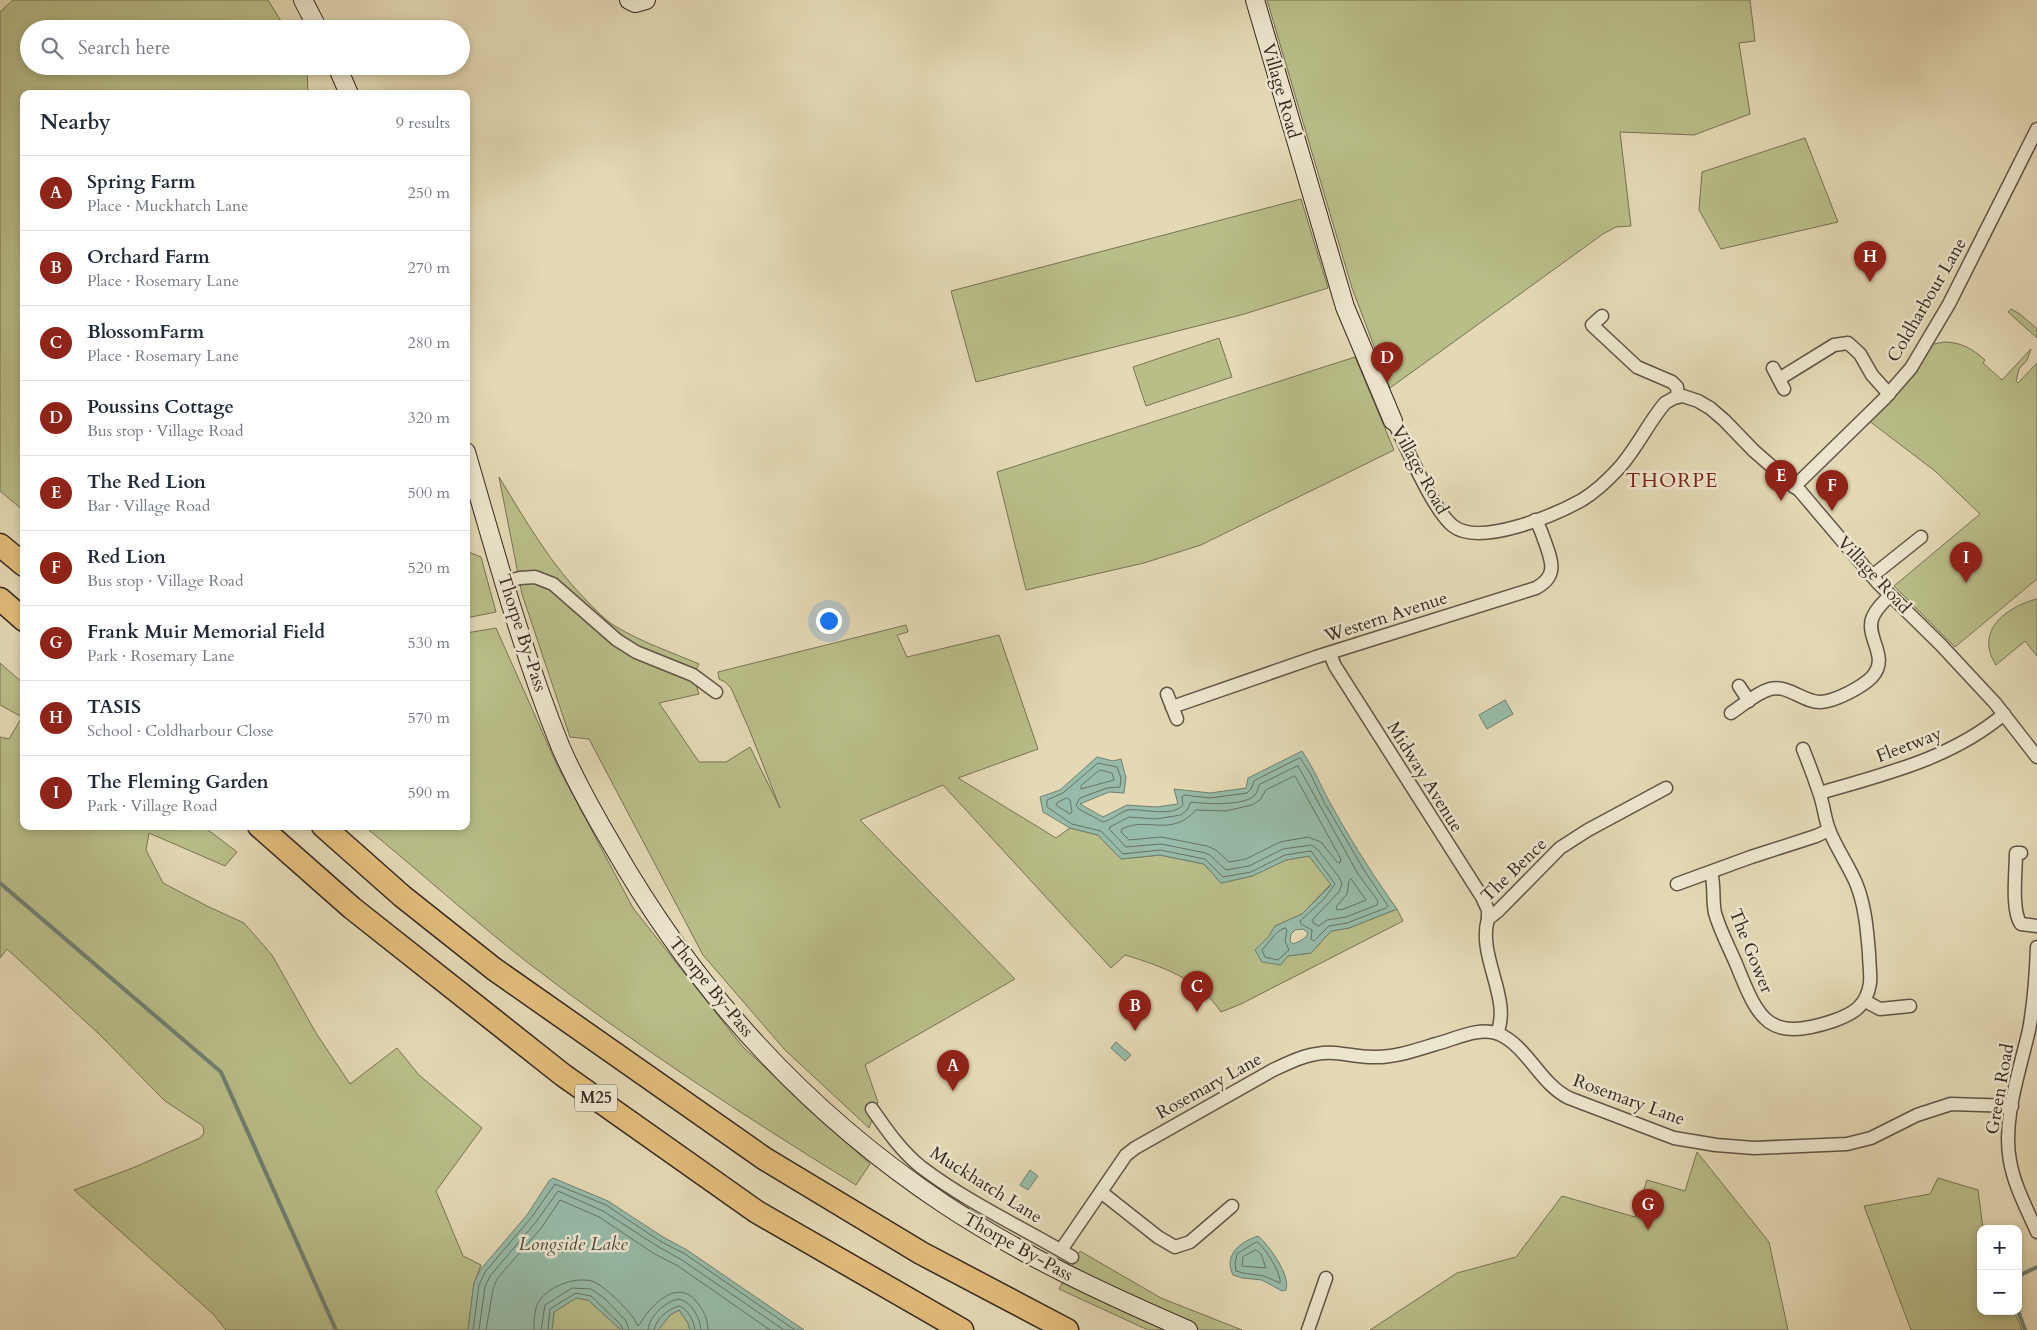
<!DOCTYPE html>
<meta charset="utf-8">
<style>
body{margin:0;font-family:Cardo,serif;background:#f2f2f3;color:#1f2937}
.controls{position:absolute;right:15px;bottom:15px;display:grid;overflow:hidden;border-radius:10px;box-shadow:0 2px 8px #0003}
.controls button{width:45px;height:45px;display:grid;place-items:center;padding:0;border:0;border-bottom:1px solid #e0e1e3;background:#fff;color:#1f2937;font:25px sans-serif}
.you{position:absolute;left:828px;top:620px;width:18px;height:18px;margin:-12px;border:4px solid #fff;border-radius:50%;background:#1a73e8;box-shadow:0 0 0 8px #1a73e833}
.badge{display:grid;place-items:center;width:32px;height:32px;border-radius:50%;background:#8f2418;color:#fff;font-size:16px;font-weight:700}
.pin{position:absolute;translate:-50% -41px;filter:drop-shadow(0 1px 2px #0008)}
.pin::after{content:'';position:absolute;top:26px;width:18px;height:15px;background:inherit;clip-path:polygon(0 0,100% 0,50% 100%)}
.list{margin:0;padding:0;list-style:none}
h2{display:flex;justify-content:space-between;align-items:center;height:65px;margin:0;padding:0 20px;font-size:21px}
h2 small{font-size:16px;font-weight:400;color:#747a83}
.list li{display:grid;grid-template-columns:32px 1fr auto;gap:15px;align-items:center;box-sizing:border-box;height:75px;padding:0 20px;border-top:1px solid #e0e1e3}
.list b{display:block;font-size:19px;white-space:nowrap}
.list p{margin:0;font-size:16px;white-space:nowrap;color:#747a83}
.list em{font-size:16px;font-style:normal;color:#747a83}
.icon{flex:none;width:28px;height:28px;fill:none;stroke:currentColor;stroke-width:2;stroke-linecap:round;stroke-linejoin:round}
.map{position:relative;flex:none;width:2037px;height:1330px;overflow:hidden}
.search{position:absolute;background:#fff;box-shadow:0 2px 8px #0003;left:20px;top:20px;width:450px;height:55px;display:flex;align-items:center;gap:12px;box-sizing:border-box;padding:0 18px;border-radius:28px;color:#747a83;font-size:19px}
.panel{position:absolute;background:#fff;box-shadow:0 2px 8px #0003;left:20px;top:90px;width:450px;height:740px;border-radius:10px}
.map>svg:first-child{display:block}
.green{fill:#b9be89;stroke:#777355}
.water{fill:#97bba8;stroke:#708072;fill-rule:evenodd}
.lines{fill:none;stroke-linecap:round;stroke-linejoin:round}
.shore{stroke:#667264;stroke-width:1}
.stream{stroke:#708072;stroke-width:4}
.street-casing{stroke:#615446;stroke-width:15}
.secondary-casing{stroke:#352821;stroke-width:20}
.highway-casing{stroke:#352821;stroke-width:25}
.street{stroke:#ede6ce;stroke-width:12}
.secondary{stroke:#ede6ce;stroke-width:18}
.highway{stroke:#e2bc7a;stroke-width:22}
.labels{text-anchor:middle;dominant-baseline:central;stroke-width:5;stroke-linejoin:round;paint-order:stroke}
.shield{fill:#ede6ce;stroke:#6c6155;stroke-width:1}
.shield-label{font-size:16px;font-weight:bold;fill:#352821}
.street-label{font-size:18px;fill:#352821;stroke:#ede6ce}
.water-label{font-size:19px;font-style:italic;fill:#4e4d43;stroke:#ede6ce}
.quarter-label{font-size:20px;letter-spacing:1px;fill:#7a1f14;stroke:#ede6ce}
</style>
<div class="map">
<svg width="2037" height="1330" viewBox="0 0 2037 1330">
<rect width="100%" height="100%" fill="#e4d9b4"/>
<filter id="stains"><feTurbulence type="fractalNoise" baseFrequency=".004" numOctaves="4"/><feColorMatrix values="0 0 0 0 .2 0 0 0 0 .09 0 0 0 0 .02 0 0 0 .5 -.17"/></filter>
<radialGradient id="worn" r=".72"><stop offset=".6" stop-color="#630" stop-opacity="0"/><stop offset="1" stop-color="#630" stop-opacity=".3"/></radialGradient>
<g class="green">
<path d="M 13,0 L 268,0 L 286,29 L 29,29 L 29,66 L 307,66 L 308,94 L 24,94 L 24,511 L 0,491 L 0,12 Z"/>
<path d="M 1267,0 L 1750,0 L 1755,41 L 1739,43 L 1750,114 L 1694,135 L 1620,132 L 1631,226 L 1616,227 L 1603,234 L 1390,388 L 1352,288 Z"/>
<path d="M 1805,138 L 1838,222 L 1721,249 L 1699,210 L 1702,172 Z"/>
<path d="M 1301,199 L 1328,288 L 1241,315 L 976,382 L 951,291 Z"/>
<path d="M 2011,309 L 2020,314 L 2037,329 L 2037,338 L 2008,312 Z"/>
<path d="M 1219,338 L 1232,377 L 1146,406 L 1133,367 Z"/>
<path d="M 1944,342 C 1961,342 1973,349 1985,360 L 1983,363 L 2002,380 L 2031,349 L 2027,360 L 2019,369 L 2016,381 L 2018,383 L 2037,363 L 2037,579 L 1955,647 L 1894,586 L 1980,514 L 1935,471 L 1860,414 L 1929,345 Z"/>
<path d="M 1355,357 L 1394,450 L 1201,545 L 1144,563 L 1026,590 L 997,472 Z"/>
<path d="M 499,477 C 526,521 551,565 587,601 C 596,610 605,620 615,626 C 641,642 671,652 699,664 L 693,676 L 699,694 L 659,703 L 699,762 L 726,762 L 750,747 L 780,808 L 749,729 L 731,688 L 725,682 L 719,679 L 718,672 L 906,625 L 908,632 L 897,635 L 907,657 L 999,635 L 1038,749 L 958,778 L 1056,838 L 1070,828 L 1098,835 L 1121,859 L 1160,855 L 1204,864 L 1221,883 L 1252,876 L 1286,860 L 1309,856 L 1331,884 L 1302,914 L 1275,926 L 1269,936 L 1255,950 L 1288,956 L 1311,953 L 1331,931 L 1349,928 L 1397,909 L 1403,921 L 1241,1004 L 1221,1012 C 1199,979 1161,966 1125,955 L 1111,968 L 943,785 L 860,820 L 1015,979 L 865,1065 L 878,1102 L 869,1128 L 785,1050 L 703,955 L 589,739 L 570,737 L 522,594 Z"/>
<path d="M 466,551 L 481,557 L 496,612 L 466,618 Z"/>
<path d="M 2037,599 L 2037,656 L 2025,641 L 1996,665 C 1974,631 2006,607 2037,599 Z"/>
<path d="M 496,628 L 557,765 L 633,908 L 743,1047 L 870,1164 L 856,1185 C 744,1116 632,1043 527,962 C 472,919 419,871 364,826 L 466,826 L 466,633 Z"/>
<path d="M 0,663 L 24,684 L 24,826 L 203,826 L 237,852 L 225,866 L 149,833 L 146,850 L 163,883 L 207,906 L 244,923 L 272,955 L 316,1033 L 350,1084 L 397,1048 L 419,1075 L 482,1128 L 436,1191 L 463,1256 L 481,1265 L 474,1283 L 468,1330 L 226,1330 L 213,1314 L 74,1190 L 135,1167 L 200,1138 L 204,1133 L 203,1126 L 165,1101 L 99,1034 L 7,949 L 0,958 L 0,737 L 9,739 L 22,717 L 0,705 Z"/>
<path d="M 1697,1152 L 1769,1242 L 1788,1330 L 1370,1330 L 1457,1273 L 1516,1257 L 1562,1196 L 1635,1217 L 1647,1180 L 1685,1191 Z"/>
<path d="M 1938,1178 L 1978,1190 L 1983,1229 L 1981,1229 L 1981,1311 L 2014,1311 L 2022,1330 L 1911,1330 L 1864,1206 L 1930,1194 Z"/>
<path d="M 1080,1251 L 1161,1298 L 1242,1330 L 1148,1330 L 1059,1289 Z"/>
<path d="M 576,1298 L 588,1300 L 621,1330 L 552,1330 L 554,1312 Z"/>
<path d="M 679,1310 L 688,1323 L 690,1330 L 658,1330 L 670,1315 Z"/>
</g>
<g class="water">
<path d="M 1505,700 L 1513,714 L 1487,729 L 1479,715 Z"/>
<path d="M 1302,751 C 1313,767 1320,784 1329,801 C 1350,839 1372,874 1397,909 L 1349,928 L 1331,931 L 1311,953 L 1288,956 L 1281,965 L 1262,962 L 1255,950 L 1269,936 L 1275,926 L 1302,914 L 1331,885 L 1309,856 L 1286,860 L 1252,876 L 1221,883 L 1204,864 L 1160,855 L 1121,859 L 1098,835 L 1070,828 L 1043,812 L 1040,797 L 1060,790 L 1097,757 L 1113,761 L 1121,759 L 1126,778 L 1124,793 L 1109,792 L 1080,804 L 1103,817 L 1127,805 L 1156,807 L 1178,804 L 1174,789 L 1210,793 L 1246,788 L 1248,778 ZM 1303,929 L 1308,933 L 1306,937 L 1300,941 L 1293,944 L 1290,941 L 1291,934 L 1295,930 Z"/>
<path d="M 1116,1042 L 1131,1055 L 1125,1061 L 1111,1048 Z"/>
<path d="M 1030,1170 L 1038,1176 L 1028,1190 L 1020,1185 Z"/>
<path d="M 553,1178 L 608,1201 L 663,1237 L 687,1250 L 804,1330 L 690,1330 L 688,1323 L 679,1310 L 670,1315 L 658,1330 L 621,1330 L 588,1300 L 576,1298 L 554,1312 L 552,1330 L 468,1330 L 474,1283 L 480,1270 L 527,1215 L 549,1181 Z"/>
<path d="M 1258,1236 C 1269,1245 1291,1276 1286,1290 L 1282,1291 L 1262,1280 L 1242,1278 L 1233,1275 C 1223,1255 1240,1242 1258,1236 Z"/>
</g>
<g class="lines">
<g class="shore">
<path d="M 1300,758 L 1310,773 L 1324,802 L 1364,870 L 1388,906 L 1386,908 L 1347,923 L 1329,926 L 1314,941 L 1311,939 L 1312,930 L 1301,924 L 1300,921 L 1323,900 L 1335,884 L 1311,851 L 1285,855 L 1251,872 L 1223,877 L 1205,859 L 1160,850 L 1123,854 L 1101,831 L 1072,824 L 1047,807 L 1047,800 L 1063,793 L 1098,763 L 1117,767 L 1121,778 L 1120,787 L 1107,788 L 1080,798 L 1076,805 L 1079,809 L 1103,822 C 1112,820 1120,812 1128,810 C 1143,808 1171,818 1183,805 L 1182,797 L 1184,795 L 1210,798 L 1247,793 L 1251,789 L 1254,781 Z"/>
<path d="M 1298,766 L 1358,874 L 1378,901 L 1377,905 L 1346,917 L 1327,920 L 1319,926 L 1313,923 L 1313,919 L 1339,892 L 1342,884 L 1339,877 L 1318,850 L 1312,845 L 1283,849 L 1249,866 L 1226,870 L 1211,856 L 1206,853 L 1161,844 L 1126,847 L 1109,829 L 1110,827 L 1129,817 L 1156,819 L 1181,815 L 1187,810 L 1191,802 C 1205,804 1243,806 1254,796 C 1257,793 1258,789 1259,785 Z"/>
<path d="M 1100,770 L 1112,773 L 1114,780 L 1081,789 L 1081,786 Z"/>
<path d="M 1295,776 L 1341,859 L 1340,863 L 1337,862 L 1321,842 L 1308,837 L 1280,842 L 1246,859 L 1229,862 L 1216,850 L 1207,846 L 1161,837 L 1129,840 L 1121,832 L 1122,829 C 1147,816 1171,838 1196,810 L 1226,811 L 1252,805 L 1260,800 L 1266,790 Z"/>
<path d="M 1067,798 L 1070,800 L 1072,812 L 1070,814 L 1056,805 L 1057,803 Z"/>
<path d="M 1351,879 L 1366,900 L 1344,909 L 1337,910 L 1336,907 L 1347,894 L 1349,881 Z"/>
<path d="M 1285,928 L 1287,930 L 1285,941 L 1289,950 L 1278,960 L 1265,957 L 1262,950 C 1269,943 1276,930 1285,928 Z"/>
<path d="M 1257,1242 C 1265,1247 1282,1275 1280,1283 L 1264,1276 L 1243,1273 L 1236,1271 L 1235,1263 L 1237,1254 Z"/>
<path d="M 1256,1250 L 1261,1254 L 1266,1268 L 1242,1266 L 1243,1257 Z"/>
<path d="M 473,1330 L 479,1285 L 485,1272 L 531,1218 L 555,1184 L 606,1205 L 660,1241 L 685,1254 L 795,1330"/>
<path d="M 479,1330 L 485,1287 L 490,1276 L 536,1222 L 558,1191 L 603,1211 L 657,1246 L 682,1260 L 784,1330"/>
<path d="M 486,1330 L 493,1289 L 497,1279 L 542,1227 L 560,1200 L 599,1217 L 653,1253 L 678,1266 L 770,1330"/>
<path d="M 534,1330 C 534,1322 534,1311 538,1303 C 547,1286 581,1273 598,1284 C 610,1292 623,1305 632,1316 C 635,1319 636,1323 638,1326 C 641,1323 642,1320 645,1316 C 656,1301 679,1280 696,1301 C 703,1310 708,1318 708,1330"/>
<path d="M 541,1330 L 545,1305 L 572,1288 L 591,1289 L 604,1298 L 626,1321 L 629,1330"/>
<path d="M 548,1330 L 550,1309 L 576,1293 L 591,1296 L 621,1325 L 623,1330"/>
<path d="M 648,1330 C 649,1316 666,1301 679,1299 C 692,1302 700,1318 701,1330"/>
<path d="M 654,1330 C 656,1319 668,1309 679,1306 C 688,1309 694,1321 695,1330"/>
</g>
<g class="stream">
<path d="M 0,883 L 221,1072 L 336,1330"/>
<path d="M 2018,1276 L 2037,1267"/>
<path d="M 2018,1311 L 2025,1330"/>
</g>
<g class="street-casing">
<g id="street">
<path d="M 1602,316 L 1592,325 L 1637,367 L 1672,382 L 1677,387 L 1678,396"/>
<path d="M 1773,368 L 1784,389"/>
<path d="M 1779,379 L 1834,345 L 1848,343 L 1860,354 L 1872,375 L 1889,394"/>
<path d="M 1393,421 C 1407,447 1432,509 1453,526 C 1480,547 1555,515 1582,500 C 1595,492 1609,479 1619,468 C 1637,448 1648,423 1665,403 L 1674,398 L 1683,396 L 1698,401 L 1710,408 L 1724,420 L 1754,451 L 1800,491 L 1878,583 L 1941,645 L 1995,703 L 2037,757"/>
<path d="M 1794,487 L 1884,399 L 1911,368 L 1949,304 L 2037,129"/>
<path d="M 1872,576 L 1921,537"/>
<path d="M 505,582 L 520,578 L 535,577 L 553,584 L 617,640 L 636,652 L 693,675 L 716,692"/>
<path d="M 1330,654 L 1335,666 L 1482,897 L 1488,910 L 1488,919"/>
<path d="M 1739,686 L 1749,701"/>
<path d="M 1167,694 L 1177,719"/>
<path d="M 1172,707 L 1316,657 L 1536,588 C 1558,576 1552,562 1545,542 C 1542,534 1540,526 1535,520"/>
<path d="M 1731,713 C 1743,705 1756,693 1770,689 C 1788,684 1804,703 1821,702 C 1836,701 1862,687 1872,677 C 1890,657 1866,639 1872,619 C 1875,609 1884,602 1890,595"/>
<path d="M 1820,793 C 1884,774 1951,759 2004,714"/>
<path d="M 2021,853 L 2016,853 C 2016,871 2011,911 2021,924 L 2037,926"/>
<path d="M 1711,872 C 1715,886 1712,899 1715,913 C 1720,931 1730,949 1737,966 C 1759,1021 1769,1042 1833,1021 C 1853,1014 1867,1006 1870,983 C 1871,974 1869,963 1869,953 C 1867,929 1865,905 1856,883 C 1848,865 1837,849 1830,832 C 1825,821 1824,807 1820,795 C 1815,780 1809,764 1803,749"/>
<path d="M 1677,884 L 1751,857 L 1816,836 L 1829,830"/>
<path d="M 2037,947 C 2036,974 2034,1003 2029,1030 C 2020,1070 2002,1120 2010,1161 C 2014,1185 2027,1209 2037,1232"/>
<path d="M 1865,1001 L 1880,1009 L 1910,1006"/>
<path d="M 1497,1033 C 1512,999 1477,956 1488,919 L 1498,911 L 1560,848 L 1588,830 L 1666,788"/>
<path d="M 872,1109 C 886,1129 901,1151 921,1167 C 967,1202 1023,1228 1072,1257"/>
<path d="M 1101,1192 L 1158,1237 L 1175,1247 L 1190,1242 L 1232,1206"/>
<path d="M 1061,1250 L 1126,1155 L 1135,1148 L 1273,1070 C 1292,1061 1312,1051 1335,1053 C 1347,1054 1360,1057 1373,1057 C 1394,1058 1416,1050 1436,1044 C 1456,1039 1479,1026 1499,1034 C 1528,1047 1540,1084 1569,1098 L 1674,1138 L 1716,1145 L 1754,1148 L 1847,1144 L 1871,1138 L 1917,1115 L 1951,1104 L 2012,1106"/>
<path d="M 1308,1330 L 1326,1278"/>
</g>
</g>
<g class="secondary-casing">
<g id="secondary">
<path d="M 303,0 L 318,29"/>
<path d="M 629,0 L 635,3 L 646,0"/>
<path d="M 1255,0 L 1345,307 L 1393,421"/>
<path d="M 337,66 L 349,94"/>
<path d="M 466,452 C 495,551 522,652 561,748 C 576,782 595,816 614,848 C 696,991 806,1112 944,1204 C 1021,1255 1103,1293 1188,1330"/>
</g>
</g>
<g class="highway-casing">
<g id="highway">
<path d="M 0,545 L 24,565"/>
<path d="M 0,599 L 24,620"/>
<path d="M 259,826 L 352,908 L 563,1075 L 757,1212 L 962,1330"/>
<path d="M 323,826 L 402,896 L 494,969 L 765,1159 L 921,1253 L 1067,1330"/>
</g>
</g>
<use href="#street" class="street"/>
<use href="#secondary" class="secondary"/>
<use href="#highway" class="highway"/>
</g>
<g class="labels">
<rect class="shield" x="575" y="1084.5" width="42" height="27" rx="4"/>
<g class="shield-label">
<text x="596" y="1098">M25</text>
</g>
<g class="street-label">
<text transform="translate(1281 91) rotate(74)">Village Road</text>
<text transform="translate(1927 300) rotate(-60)">Coldharbour Lane</text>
<text transform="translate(1420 470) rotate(61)">Village Road</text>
<text transform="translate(1874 575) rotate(47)">Village Road</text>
<text transform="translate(1386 617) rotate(-18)">Western Avenue</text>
<text transform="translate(522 633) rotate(72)">Thorpe By-Pass</text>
<text transform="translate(1909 745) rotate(-21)">Fleetway</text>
<text transform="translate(1425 777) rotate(58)">Midway Avenue</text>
<text transform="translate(1514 870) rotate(-44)">The Bence</text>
<text transform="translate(1751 951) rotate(68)">The Gower</text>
<text transform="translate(711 987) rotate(51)">Thorpe By-Pass</text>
<text transform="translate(1209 1086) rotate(-29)">Rosemary Lane</text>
<text transform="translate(2000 1089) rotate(-80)">Green Road</text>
<text transform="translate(1629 1100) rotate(20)">Rosemary Lane</text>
<text transform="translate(986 1185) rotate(32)">Muckhatch Lane</text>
<text transform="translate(1018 1247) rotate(29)">Thorpe By-Pass</text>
</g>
<g class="water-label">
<text x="573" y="1244">Longside Lake</text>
</g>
<g class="quarter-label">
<text x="1672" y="480">THORPE</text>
</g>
</g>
<rect width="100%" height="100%" filter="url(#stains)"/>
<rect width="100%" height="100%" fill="url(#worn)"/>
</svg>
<div class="controls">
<button>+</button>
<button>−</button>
</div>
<div class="you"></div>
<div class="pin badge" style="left:953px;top:1091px">A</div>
<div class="pin badge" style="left:1135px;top:1031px">B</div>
<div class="pin badge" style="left:1197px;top:1012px">C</div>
<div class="pin badge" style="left:1387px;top:383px">D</div>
<div class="pin badge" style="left:1781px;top:501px">E</div>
<div class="pin badge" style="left:1832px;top:511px">F</div>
<div class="pin badge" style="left:1648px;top:1230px">G</div>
<div class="pin badge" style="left:1870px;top:282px">H</div>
<div class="pin badge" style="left:1966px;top:583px">I</div>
<div class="search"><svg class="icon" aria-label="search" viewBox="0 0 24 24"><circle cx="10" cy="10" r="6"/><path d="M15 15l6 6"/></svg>Search here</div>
<section class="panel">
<h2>Nearby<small>9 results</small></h2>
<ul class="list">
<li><span class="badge">A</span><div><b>Spring Farm</b><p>Place · Muckhatch Lane</p></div><em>250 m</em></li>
<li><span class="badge">B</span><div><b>Orchard Farm</b><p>Place · Rosemary Lane</p></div><em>270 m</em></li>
<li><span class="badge">C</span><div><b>BlossomFarm</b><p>Place · Rosemary Lane</p></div><em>280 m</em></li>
<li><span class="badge">D</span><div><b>Poussins Cottage</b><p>Bus stop · Village Road</p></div><em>320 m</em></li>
<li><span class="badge">E</span><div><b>The Red Lion</b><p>Bar · Village Road</p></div><em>500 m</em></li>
<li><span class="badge">F</span><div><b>Red Lion</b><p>Bus stop · Village Road</p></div><em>520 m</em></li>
<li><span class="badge">G</span><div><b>Frank Muir Memorial Field</b><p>Park · Rosemary Lane</p></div><em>530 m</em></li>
<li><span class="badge">H</span><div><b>TASIS</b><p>School · Coldharbour Close</p></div><em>570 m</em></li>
<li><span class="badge">I</span><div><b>The Fleming Garden</b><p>Park · Village Road</p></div><em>590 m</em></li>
</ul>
</section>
</div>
